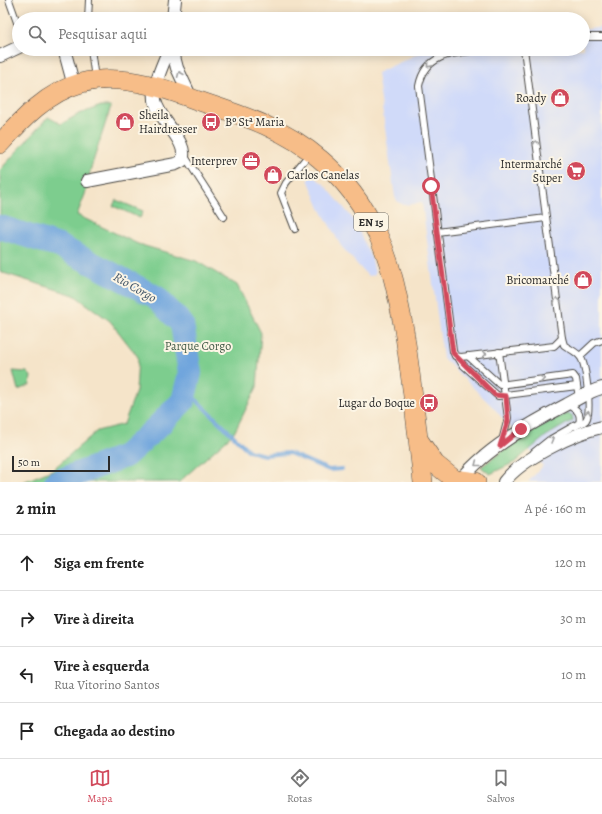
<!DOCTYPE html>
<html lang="pt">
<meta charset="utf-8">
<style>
body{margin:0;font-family:Alegreya,serif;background:#f6f6f6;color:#222}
.scale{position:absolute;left:12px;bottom:10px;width:98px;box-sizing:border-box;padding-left:4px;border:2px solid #2b2b2b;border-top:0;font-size:11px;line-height:14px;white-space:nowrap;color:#2b2b2b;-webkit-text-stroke:3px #fcf5e5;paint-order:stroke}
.stop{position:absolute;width:12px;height:12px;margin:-9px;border:3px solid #d1495b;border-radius:50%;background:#fff}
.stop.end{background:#d1495b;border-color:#fff;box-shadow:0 1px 4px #0008}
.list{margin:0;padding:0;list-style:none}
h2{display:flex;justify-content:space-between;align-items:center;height:52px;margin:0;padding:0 16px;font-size:17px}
h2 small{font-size:13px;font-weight:400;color:#767676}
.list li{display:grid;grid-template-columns:26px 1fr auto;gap:12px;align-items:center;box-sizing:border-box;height:56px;padding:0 16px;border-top:1px solid #e0e0e0}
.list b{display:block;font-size:15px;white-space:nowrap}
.list p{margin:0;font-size:13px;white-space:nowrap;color:#767676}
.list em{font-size:13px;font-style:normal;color:#767676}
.icon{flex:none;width:22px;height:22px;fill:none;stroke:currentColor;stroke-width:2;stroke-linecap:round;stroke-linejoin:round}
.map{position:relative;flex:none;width:602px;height:482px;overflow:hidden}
.search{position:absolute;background:#fff;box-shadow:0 2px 10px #0003;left:12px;right:12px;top:12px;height:44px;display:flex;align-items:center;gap:10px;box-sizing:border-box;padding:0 14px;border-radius:22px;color:#767676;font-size:15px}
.sheet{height:276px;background:#fff}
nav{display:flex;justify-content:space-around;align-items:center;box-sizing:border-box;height:56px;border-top:1px solid #e0e0e0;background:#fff;font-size:11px;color:#767676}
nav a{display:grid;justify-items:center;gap:2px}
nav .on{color:#d1495b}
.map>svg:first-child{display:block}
.built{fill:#d0daf9}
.green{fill:#7dcd8e;stroke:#547c5c}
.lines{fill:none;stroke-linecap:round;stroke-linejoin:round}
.stream{stroke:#70a5dd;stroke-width:4}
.river{stroke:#70a5dd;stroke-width:24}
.service-casing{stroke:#494743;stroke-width:8}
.minor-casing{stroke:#494743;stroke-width:14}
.primary-casing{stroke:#494743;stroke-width:20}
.service{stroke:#fff;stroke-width:6}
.minor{stroke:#fff;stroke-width:12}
.primary{stroke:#f7bd88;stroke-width:19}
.oneway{stroke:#a0a0a0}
.route{stroke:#d1495b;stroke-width:5}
.labels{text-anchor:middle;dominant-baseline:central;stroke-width:4;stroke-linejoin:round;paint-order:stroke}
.shield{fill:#fcf5e5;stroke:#6a6863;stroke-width:1}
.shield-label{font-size:11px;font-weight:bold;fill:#2b2b2b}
.poi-label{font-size:12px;fill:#2b2b2b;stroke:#fcf5e5;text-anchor:end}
.park-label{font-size:12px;fill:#445c49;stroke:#fcf5e5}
.water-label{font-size:13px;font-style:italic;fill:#435669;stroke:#fcf5e5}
</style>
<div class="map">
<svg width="602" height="482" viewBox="0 0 602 482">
<rect width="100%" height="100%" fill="#fcf5e5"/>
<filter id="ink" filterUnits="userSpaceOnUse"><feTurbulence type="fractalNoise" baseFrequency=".025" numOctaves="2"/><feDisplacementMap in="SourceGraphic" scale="8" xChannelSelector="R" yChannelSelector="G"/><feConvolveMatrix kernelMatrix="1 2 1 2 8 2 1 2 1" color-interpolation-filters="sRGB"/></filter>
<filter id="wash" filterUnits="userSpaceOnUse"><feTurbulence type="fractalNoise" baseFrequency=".012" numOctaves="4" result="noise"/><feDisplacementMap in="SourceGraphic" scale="16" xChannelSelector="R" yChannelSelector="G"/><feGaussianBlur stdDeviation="0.9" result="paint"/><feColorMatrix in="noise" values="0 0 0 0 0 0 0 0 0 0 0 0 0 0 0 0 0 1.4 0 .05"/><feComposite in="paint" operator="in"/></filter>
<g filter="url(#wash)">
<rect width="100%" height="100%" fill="#f5e4c9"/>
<g class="built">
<path d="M 602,27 L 602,482 L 528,482 L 543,466 L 493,407 L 443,358 L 422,203 L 404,205 L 398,202 L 395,197 L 377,73 L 428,49 L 583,49 L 583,30 Z"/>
<path d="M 312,175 L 325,185 L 354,220 L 372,260 L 375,273 L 374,275 L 369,276 L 364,272 L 341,246 L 320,208 L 308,179 Z"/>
</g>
<g class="green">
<path d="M 101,106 L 111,106 L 90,171 L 89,184 L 77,215 L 138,244 L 196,261 L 237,285 L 261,333 L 257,387 L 234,433 L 179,482 L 23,482 L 52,470 L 97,431 L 124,424 L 136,391 L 138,357 L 110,321 L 74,295 L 0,272 L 0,170 L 48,117 L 61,124 L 79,114 Z"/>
<path d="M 116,200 L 143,211 L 140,218 L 113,206 Z"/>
<path d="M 13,371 L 27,372 L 31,376 L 30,385 L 18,390 Z"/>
<path d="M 566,414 L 572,415 L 573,420 L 546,436 L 515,462 L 490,474 L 481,467 C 508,447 535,427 566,414 Z"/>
</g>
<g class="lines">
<path class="stream" d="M 186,390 L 249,451 L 264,455 L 289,453 L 329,470 L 342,469"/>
<path class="river" d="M 0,227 L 59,246 L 156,297 L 182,324 L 190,373 L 183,401 L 155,429 L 125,456 L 56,482"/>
</g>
</g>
<g filter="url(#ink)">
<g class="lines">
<g class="service-casing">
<g id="service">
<path d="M 9,0 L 19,28"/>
<path d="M 88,19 L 89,0"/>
<path d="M 583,37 L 602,37"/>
<path d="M 91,49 L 95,79"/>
<path d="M 492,49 C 462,53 426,49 419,86 L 453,351 L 455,356 L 461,357 L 554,346 L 562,338"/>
<path d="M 524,49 L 562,338 L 564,345 C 569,349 578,352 581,358 C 586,366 592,412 586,420 C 584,423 579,424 576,426"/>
<path d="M 184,155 L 224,217"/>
<path d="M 295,229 L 281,193 L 286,183 L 310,153"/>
<path d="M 437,232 L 546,218"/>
<path d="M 499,352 L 508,418 L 502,441"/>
<path d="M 468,356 L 500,385 L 573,375 L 576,379 L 579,398"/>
<path d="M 580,356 L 594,343 L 602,340"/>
<path d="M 458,357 L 462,364 L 498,396 L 577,386"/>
<path d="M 534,452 L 549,440 L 579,423 C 582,413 576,409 568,404"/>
</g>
</g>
<g class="minor-casing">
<g id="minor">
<path d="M 173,19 L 175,0"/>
<path d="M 64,49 L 74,86"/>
<path d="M 172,49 L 177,68 L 191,98"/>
<path d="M 0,56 L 19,47"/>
<path d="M 87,181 L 176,164 L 182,161 C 190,142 158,120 155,100 C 153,83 163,65 169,49"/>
<path d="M 461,480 C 485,449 531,423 566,405 C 578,399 589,391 602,388"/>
<path d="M 504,482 C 521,459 574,433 602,427"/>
</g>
</g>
<g class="primary-casing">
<g id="primary">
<path d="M 0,144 C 22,119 48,92 81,83 C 93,80 107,79 120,80 C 147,82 174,92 199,101 C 241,115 286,129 320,159 C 344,179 364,206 378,235 C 392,265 398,298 404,330 C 412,381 417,431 423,482"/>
<path d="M 420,442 L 435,464 L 455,480"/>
<path d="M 451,482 L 461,480 L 476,482"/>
</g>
</g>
<use href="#service" class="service"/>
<use href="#minor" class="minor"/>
<use href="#primary" class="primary"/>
</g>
<defs><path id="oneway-chevron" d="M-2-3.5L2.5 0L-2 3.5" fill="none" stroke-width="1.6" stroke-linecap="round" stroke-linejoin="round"/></defs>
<g class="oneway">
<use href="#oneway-chevron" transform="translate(429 65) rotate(132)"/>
<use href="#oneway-chevron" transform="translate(180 74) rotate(-113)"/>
<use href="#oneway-chevron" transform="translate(536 143) rotate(-98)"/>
<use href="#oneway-chevron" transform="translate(557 300) rotate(-98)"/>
<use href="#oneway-chevron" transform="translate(484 354) rotate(-7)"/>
<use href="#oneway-chevron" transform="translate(542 379) rotate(-8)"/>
<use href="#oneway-chevron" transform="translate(588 413) rotate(-81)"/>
<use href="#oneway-chevron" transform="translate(551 439) rotate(-31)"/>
<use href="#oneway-chevron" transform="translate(477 464) rotate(142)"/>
</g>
</g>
<g class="lines" filter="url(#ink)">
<path class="route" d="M 431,186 L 453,353 L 495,395 L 506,396 L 508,421 L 500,446 L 521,429"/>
</g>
<defs>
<g id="shop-disc" transform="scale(1)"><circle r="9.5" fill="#d1495b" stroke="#fcf5e5"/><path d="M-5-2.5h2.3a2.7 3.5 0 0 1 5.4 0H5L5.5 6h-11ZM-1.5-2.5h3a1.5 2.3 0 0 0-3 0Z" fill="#fff"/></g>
<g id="bus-disc" transform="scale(1)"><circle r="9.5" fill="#d1495b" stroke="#fcf5e5"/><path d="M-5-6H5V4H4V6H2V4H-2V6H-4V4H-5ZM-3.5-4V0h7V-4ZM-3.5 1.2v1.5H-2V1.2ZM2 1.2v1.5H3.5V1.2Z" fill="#fff"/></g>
<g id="office-disc" transform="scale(1)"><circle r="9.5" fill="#d1495b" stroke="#fcf5e5"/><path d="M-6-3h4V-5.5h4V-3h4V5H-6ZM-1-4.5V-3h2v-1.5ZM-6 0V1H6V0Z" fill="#fff"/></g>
<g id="supermarket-disc" transform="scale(1)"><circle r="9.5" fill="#d1495b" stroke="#fcf5e5"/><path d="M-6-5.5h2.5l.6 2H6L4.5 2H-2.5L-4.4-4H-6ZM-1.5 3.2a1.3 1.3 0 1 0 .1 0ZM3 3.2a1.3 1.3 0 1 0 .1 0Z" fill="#fff"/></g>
</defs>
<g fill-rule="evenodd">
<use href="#shop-disc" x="560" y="98"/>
<use href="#shop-disc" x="125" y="122"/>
<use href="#bus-disc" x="211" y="122"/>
<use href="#office-disc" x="251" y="161"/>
<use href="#supermarket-disc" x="576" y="171"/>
<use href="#shop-disc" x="273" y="175"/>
<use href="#shop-disc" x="583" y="280"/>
<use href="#bus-disc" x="429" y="403"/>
</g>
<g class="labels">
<rect class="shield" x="354" y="213" width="34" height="18" rx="3"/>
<g class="shield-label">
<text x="371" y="222">EN 15</text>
</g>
<g class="poi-label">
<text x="546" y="98">Roady</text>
<text x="139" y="115" text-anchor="start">Sheila<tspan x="139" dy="14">Hairdresser</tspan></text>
<text x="225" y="122" text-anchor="start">Bº Stª Maria</text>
<text x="237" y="161">Interprev</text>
<text x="562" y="164">Intermarché<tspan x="562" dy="14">Super</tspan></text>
<text x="287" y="175" text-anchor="start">Carlos Canelas</text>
<text x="569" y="280">Bricomarché</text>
<text x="415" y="403">Lugar do Boque</text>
</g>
<g class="park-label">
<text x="198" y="346">Parque Corgo</text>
</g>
<g class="water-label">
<text transform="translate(135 287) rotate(30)">Rio Corgo</text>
</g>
</g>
</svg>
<div class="scale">50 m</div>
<div class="stop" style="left:431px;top:186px"></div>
<div class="stop end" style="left:521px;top:429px"></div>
<div class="search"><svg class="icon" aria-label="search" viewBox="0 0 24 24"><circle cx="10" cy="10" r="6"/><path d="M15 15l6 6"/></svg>Pesquisar aqui</div>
</div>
<section class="sheet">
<h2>2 min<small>A pé · 160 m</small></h2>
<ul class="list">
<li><svg class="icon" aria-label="ahead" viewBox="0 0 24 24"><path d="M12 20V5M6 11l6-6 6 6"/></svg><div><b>Siga em frente</b></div><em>120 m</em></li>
<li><svg class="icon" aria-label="right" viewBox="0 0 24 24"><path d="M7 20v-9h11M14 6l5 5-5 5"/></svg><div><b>Vire à direita</b></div><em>30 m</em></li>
<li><svg class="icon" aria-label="left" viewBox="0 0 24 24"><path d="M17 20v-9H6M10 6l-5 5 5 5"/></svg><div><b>Vire à esquerda</b><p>Rua Vitorino Santos</p></div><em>10 m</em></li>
<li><svg class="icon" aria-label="arrive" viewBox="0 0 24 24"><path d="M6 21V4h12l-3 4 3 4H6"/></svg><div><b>Chegada ao destino</b></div></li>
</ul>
</section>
<nav>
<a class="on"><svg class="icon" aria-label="map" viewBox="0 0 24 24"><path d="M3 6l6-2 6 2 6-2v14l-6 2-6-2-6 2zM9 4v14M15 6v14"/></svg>Mapa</a>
<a><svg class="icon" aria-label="directions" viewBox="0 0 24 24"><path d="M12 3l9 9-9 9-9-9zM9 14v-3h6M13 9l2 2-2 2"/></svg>Rotas</a>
<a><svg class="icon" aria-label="saved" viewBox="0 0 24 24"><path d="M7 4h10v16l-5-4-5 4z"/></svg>Salvos</a>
</nav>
